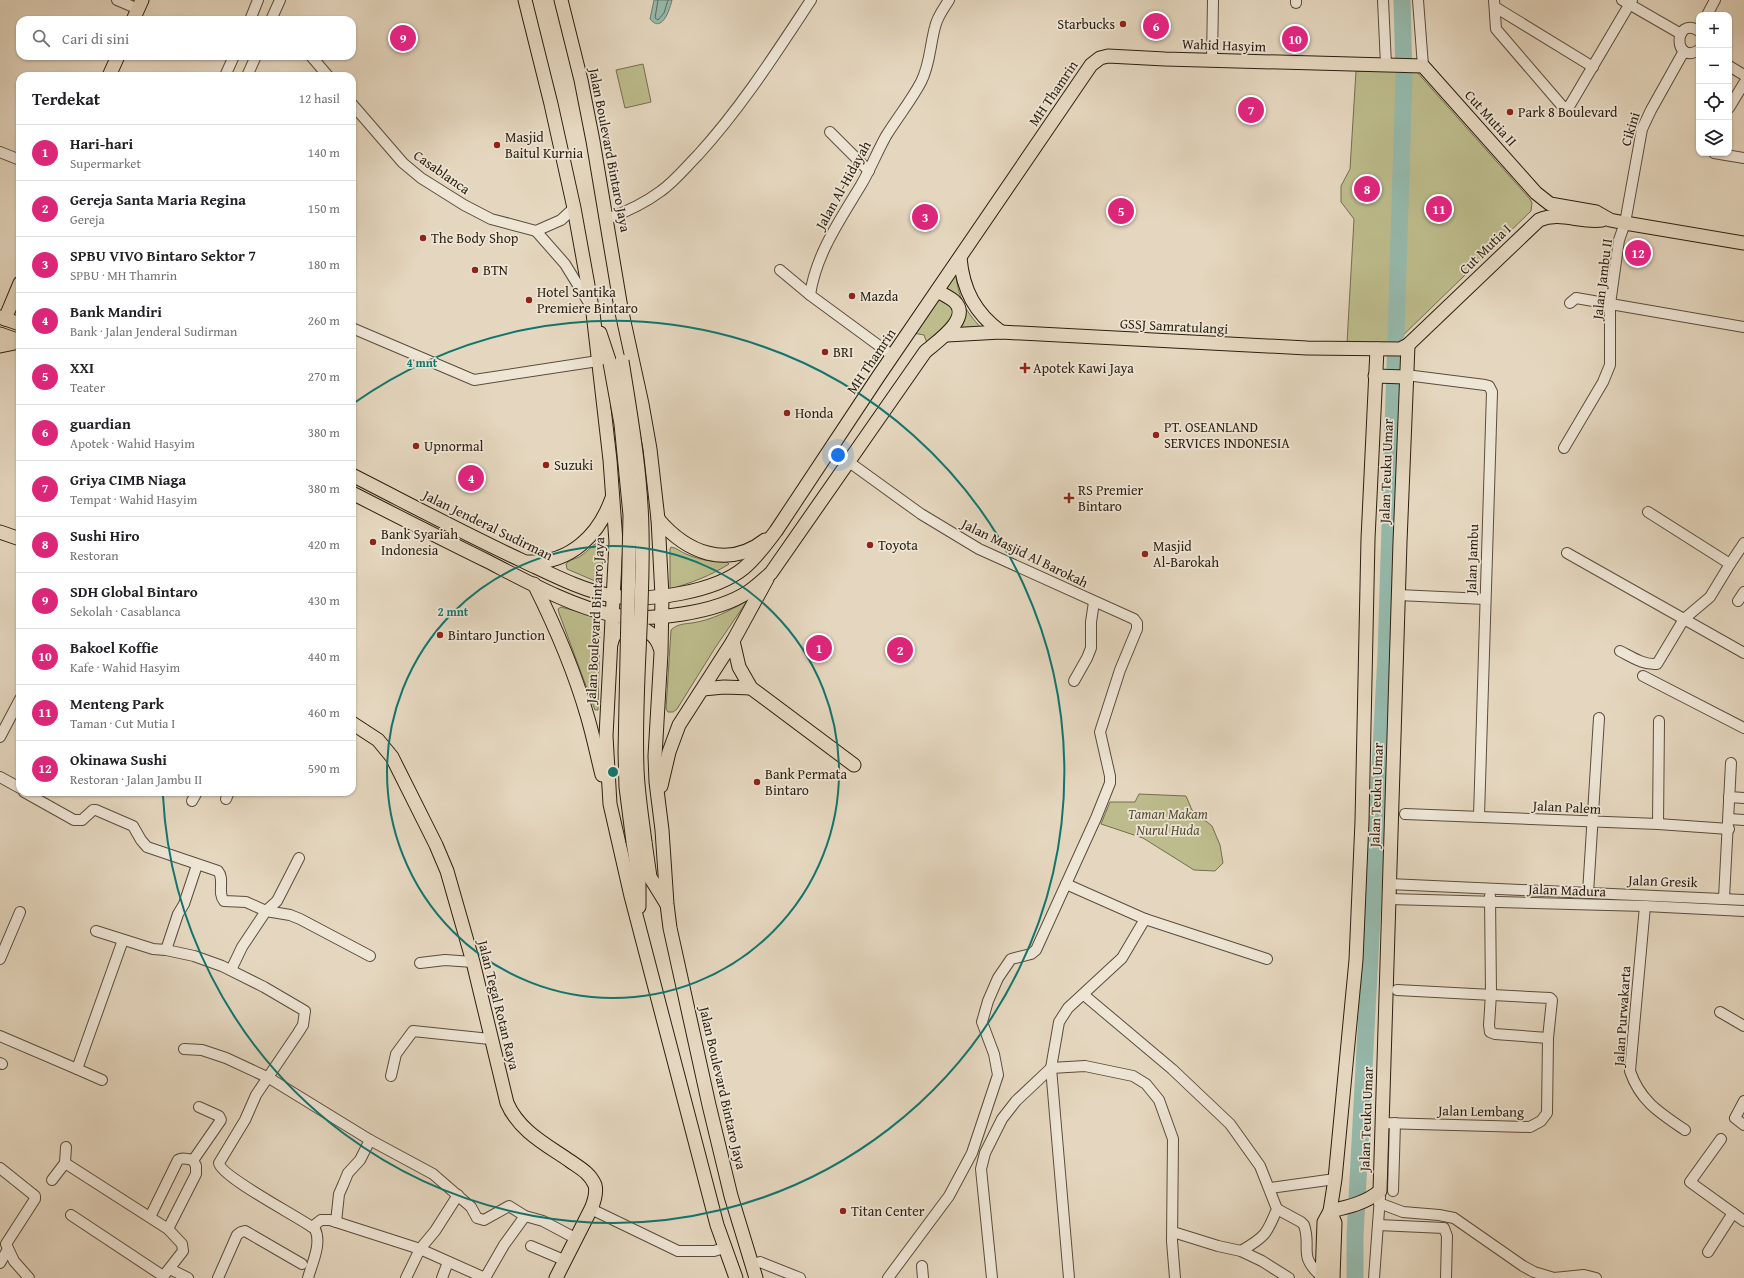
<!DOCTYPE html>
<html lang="id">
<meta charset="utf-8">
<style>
body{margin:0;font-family:"Gentium Book Plus",serif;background:#f6f6f6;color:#202124}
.controls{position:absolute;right:12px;top:12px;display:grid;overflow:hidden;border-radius:8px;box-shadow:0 1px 3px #0004}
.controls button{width:36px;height:36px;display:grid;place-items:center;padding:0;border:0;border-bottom:1px solid #e0e0e0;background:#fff;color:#202124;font:20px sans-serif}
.you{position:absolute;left:838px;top:455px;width:14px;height:14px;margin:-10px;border:3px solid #fff;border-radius:50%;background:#1a73e8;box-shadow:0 0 0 6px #1a73e833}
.badge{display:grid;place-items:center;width:26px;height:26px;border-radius:50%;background:#db2777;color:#fff;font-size:13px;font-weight:700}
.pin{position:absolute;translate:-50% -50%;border:2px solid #fff;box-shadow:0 1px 4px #0006}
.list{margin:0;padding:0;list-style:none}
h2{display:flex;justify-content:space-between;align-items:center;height:52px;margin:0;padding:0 16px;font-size:17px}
h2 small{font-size:13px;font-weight:400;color:#757577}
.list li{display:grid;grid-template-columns:26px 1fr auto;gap:12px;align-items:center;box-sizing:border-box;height:56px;padding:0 16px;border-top:1px solid #e0e0e0}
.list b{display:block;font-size:15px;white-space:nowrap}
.list p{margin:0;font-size:13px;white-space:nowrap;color:#757577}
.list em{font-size:13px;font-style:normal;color:#757577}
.icon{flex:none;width:22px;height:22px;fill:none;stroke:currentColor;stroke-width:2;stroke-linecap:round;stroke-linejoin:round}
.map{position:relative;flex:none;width:1744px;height:1278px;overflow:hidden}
.search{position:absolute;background:#fff;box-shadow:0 1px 3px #0004;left:16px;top:16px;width:340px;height:44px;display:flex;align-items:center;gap:10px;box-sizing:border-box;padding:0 14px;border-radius:12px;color:#757577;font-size:15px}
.panel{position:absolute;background:#fff;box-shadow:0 1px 3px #0004;left:16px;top:72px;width:340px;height:724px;border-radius:12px}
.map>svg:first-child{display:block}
.green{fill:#bdbc8c;stroke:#746e4e}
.water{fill:#96baad;stroke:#6b7c6e}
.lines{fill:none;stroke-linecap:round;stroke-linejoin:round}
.shore{stroke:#606c5e;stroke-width:1}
.river{stroke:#96baad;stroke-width:17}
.minor-casing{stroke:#5a4d3c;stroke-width:12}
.major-casing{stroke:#2b1f10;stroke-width:15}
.minor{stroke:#eee5d5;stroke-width:10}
.major{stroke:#e5d7bf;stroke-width:13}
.major-bridge-casing{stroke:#2b1f10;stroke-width:15;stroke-linecap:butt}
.major-bridge{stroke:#e5d7bf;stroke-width:13}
.ring{fill:none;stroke:#0f766e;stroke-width:2}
.poi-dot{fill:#8f2418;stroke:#eee5d5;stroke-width:1.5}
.labels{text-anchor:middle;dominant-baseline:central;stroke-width:3.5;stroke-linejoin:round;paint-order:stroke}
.poi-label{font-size:14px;fill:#2b1f10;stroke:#eee5d5;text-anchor:start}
.street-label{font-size:14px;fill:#2b1f10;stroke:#eee5d5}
.park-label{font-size:14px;font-style:italic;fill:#574e35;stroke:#eee5d5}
.centre{fill:#0f766e;stroke:#eee5d5;stroke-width:2}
.ring-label{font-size:12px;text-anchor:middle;font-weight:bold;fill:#0f766e;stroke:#eee5d5;stroke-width:3.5;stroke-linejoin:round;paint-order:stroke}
</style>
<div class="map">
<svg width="1744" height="1278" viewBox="0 0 1744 1278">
<rect width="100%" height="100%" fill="#e5d7bf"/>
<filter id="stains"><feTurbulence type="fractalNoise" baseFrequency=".005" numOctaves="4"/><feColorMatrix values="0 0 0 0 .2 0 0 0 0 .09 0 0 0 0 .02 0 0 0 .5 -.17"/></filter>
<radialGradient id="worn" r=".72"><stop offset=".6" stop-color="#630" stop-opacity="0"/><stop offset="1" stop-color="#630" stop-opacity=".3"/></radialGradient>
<g class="green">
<path d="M 643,64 L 651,102 L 625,108 L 616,70 Z"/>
<path d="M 1356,71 L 1416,71 L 1530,199 L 1532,203 L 1531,211 L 1395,343 L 1347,343 L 1354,219 L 1341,202 L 1341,186 L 1350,169 Z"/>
<path d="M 955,270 C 959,299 963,308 982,329 L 927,343 L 924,335 L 913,333 Z"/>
<path d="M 600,542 L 603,545 L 602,578 L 600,580 L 595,581 L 567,569 L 566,564 C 571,558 576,560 582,555 C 588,551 594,543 600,542 Z"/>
<path d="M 671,547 C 677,548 681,552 686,554 C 700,560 712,562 727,562 L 729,564 C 710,576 691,583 670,589 L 670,549 Z"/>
<path d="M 747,601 L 715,648 L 677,709 L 673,712 L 668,712 L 666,709 L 671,630 C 677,624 684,624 692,623 C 712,620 729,611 747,601 Z"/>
<path d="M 561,607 L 597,617 L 600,621 L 598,710 L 595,710 L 559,613 L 558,609 Z"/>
<path d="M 1139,794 L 1186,796 L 1192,810 L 1212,826 L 1220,845 L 1223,863 L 1215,871 L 1194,870 L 1143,838 L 1101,824 L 1110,802 L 1135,802 Z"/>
</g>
<path class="water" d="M 654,0 L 672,0 C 670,9 662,34 650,19 Z"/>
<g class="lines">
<path class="shore" d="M 658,0 L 655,18 L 658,20 L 664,13 L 668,0"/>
<path class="river" d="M 1355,1278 L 1355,1236 L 1386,655 L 1404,77 L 1402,0"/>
<g class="minor-casing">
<g id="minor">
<path d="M 117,0 L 138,9"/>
<path d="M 1383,0 L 1386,65"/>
<path d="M 1418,0 L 1423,66"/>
<path d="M 1494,0 L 1496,29 L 1563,107 L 1566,108 L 1570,105 L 1632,0"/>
<path d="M 1622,0 L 1681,34"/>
<path d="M 1296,3 L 1296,0"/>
<path d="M 1495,7 L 1593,67"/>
<path d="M 1707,15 L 1715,0"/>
<path d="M 250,20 L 258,0"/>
<path d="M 271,20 L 280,0"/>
<path d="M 1699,31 C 1673,15 1673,66 1699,50"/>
<path d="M 311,56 L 328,76"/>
<path d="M 1212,60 L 1213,0"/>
<path d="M 1729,66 L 1744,75"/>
<path d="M 225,76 L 234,56"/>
<path d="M 247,76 L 256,56"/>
<path d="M 352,104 L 403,163 L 421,178 L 464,205 L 491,219 L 536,231 L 561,220 L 574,208"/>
<path d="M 1729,108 L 1744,83"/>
<path d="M 830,132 L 869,171"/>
<path d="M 0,152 L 20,160"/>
<path d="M 1714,153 L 1744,158"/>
<path d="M 607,219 C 626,212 645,203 661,191 C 675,181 686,167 698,155 C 741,108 776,53 811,0"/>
<path d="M 536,231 L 565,264 L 589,303"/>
<path d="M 780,270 L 810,295"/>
<path d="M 1570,303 L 1576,298 L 1744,327"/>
<path d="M 352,328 L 474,380 L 598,361"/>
<path d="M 893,356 L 810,295 C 816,254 840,220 861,185 C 870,170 877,152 886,136 C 897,118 911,101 921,82 C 930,65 930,45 935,27 C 937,17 944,8 949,0"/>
<path d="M 1406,375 L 1485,385 L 1489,386 L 1492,392 L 1479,816"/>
<path d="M 1564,448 L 1603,382 L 1610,365 L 1610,304 L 1619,240 L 1625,223 L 1642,129 L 1651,110 L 1684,51"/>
<path d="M 849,462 L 921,514 L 979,549 L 1134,619 L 1137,623 L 1137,629 L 1120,670 L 1100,732 L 1110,776 L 1110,783 L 1096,818 L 1036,950 L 1031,954 L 1011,959 L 998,978 L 988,1001 L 982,1022 L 994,1054 L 998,1075 L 972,1153 L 949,1196 L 888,1278"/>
<path d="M 1567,553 L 1744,653"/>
<path d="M 1730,564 L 1744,543"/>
<path d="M 1398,595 L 1485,599"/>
<path d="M 1738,601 L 1744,592"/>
<path d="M 1620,651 C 1632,657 1643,665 1657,664 L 1684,619 L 1710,597 L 1730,564 L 1648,512"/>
<path d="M 1643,676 L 1744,728"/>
<path d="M 1074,681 L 1087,658 L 1091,648 L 1091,622 L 1094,602"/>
<path d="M 0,737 L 20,699"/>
<path d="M 0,777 L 20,788"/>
<path d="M 24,792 L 74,820 L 82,820 L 93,810 L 96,810 L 133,826 L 141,840 L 147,847 L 218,871 C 225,879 217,893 224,901 L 246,902 L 266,911 L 290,915 L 300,919 L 370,956"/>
<path d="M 1729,797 L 1744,798"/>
<path d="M 226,799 L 229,792"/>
<path d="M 192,801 L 197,792"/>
<path d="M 1405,814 L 1658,824 L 1729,829"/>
<path d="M 1729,819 L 1744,820"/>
<path d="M 1658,824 L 1659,721"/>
<path d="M 1066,884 L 1145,919 L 1267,959"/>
<path d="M 1389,884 L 1744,900"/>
<path d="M 1588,893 L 1599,718"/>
<path d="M 1490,896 L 1491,994 L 1489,1025 L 1490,1032 L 1495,1034 L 1548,1038"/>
<path d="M 1724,898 L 1731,763"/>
<path d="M 1389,899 L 1645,906 L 1744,911"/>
<path d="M 1645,906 L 1630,1071 C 1640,1101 1660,1113 1685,1130"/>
<path d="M 96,931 L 153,949 L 166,950 L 194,956 L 222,966 L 264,987 L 305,1011 L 303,1025 L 298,1033 L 256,1095 L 245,1120 L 219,1163 C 221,1177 299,1217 315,1229 C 322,1244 312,1263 308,1278"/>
<path d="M 166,950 L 178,914 L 184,904 L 197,865"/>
<path d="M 0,959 L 20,912"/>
<path d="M 420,963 L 445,960 L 473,962"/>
<path d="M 231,970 L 242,947 L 266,911 L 277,901 L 299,858"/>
<path d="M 1084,995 L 1172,1069 L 1230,1124 L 1260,1166 L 1277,1209 C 1267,1234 1265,1237 1241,1251"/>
<path d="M 1720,1012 L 1744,1026"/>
<path d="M 0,1036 L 77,1069 L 123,940"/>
<path d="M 184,1049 L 202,1050 L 226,1058 L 269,1078 L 370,1140 L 433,1174 L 471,1207 L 477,1218 L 484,1220 L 509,1206 L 525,1216 L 543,1221 L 575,1238"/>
<path d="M 0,1063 L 2,1064"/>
<path d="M 77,1069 L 102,1080"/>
<path d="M 391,1076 L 396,1054 L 413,1031 L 490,1039"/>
<path d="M 1744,1101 L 1735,1118 L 1744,1125"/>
<path d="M 1382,1123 L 1530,1127 L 1541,1121 L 1547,1113 L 1548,1038 L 1552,1000 L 1550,998 L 1397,990"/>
<path d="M 1721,1139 L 1690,1182 L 1744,1221"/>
<path d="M 65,1163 L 168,1229 L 182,1244 L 183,1251 L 162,1278"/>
<path d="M 0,1168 L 35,1196 L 35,1199 L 6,1244 L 14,1261 L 29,1278"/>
<path d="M 52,1180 L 65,1163 L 66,1147"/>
<path d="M 1270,1188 L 1335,1179"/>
<path d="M 1393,1191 L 1395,1123"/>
<path d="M 1379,1203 L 1403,1212 L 1439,1215 L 1454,1218 L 1523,1266 L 1534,1272 L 1554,1278 L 1584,1275 L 1596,1278"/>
<path d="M 591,1209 L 678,1251 L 714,1251 L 724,1248"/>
<path d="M 1277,1209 L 1301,1222 L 1304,1225 C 1312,1249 1297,1255 1322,1277"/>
<path d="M 71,1215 L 163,1276"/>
<path d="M 150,1217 L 178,1160 C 183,1156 189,1161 194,1159 L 221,1120 L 219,1116 L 199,1107"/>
<path d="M 336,1222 L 339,1194 L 343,1185 L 348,1173 L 360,1160 L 370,1140"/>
<path d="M 1378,1225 L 1444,1228 L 1447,1236 L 1446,1278"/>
<path d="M 312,1227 L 321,1220 L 330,1220 L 420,1249 L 485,1278 L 504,1245 L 525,1216"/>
<path d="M 168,1229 L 196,1174 L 196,1166 L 193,1160"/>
<path d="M 1173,1232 L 1218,1246 L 1241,1251 L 1262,1261 L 1289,1278"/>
<path d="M 531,1246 L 564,1260"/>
<path d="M 1708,1252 L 1733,1213"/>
<path d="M 0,1263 L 8,1249"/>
<path d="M 752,1264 L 760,1262 L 800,1278"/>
<path d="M 922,1266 L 923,1278"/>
<path d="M 170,1269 L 188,1278"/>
<path d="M 218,1278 L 237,1235 L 241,1232 L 245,1231 L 302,1264"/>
<path d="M 406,1278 L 420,1249 L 435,1231 L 458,1195"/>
<path d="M 442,1278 L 448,1262"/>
<path d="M 992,1278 L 981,1169 L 985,1153 L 1002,1119 L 1016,1101 L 1051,1068 L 1085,1066 L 1133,1076 L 1146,1084 L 1159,1100 L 1173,1139 L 1172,1241 L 1175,1278"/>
<path d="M 1069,1278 L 1051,1068 L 1059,1022 L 1068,1008 L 1122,958 L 1145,919"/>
<path d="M 1374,1278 L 1380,1197"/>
</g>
</g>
<g class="major-casing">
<g id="major">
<path d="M 525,0 L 551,104 L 574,208 L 593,313 L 610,460 L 616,542 L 606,736 L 610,804 L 631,896 L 717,1225 L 736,1278"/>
<path d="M 561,0 L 581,80 L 593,141 L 621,308 L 642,404 L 650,449 L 658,519 L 662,596 L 661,653 L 655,756 L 656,782 L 662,830 L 667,904 L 670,928 L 709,1105 L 731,1196 L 756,1278"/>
<path d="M 133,20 L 142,0"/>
<path d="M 109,76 L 118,56"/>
<path d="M 960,258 C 963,290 975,313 1001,332"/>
<path d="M 0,317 L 20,324"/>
<path d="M 5,319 L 20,283"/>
<path d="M 600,333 L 610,363"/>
<path d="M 0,334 L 20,341"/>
<path d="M 947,335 L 1001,332 L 1307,348 L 1400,349 L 1408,345 L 1539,220 C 1560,211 1580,223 1602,220"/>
<path d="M 0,346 L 20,342"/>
<path d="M 1375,376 L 1406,377"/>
<path d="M 352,475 C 409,504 465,534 523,561 C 551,574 583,591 613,596 C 650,602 715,592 744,568 C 757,557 766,544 776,531 L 878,377 L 1091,65 L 1100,58 L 1108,56 L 1165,59 L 1423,66 L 1536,193 L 1550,204 L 1596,212 L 1610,220 L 1625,223 L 1744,243"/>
<path d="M 352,493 C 397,516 442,539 487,561 C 524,580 572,607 613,615 C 650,622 716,613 748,592 C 756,587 764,579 771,573 L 925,352 C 936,342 973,318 954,301 C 949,297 943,294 937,291"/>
<path d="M 658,519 C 686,552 727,570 765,540"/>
<path d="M 0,532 L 20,539"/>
<path d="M 528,562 C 570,564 599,535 612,498"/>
<path d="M 534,584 C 555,626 574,670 587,715 C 593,735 597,755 602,775"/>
<path d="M 733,641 L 739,667 L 751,688 L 854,765"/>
<path d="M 611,644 C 617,616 653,624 660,648"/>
<path d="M 703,689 L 724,687 L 751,688"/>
<path d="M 352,723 L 378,740 L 392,757 L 436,845 L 447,871 L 473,962 L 507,1103 C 519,1131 547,1145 570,1161 C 580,1168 590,1173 595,1185 C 597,1193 594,1202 591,1209 L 556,1278"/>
<path d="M 661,786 L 669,752 L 679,725 L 733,641 L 767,579"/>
<path d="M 633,842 L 639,879 L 639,907"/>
<path d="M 645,842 L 650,877 L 666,903"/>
<path d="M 1330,1211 C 1348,1207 1366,1203 1380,1191 L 1400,542 L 1408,345"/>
<path d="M 1330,1211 L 1335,1223 L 1333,1278"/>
<path d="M 1322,1278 L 1324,1222 L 1330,1211 L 1335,1179 L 1356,960 L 1362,821 L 1368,539 L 1377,349"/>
</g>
</g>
<use href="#minor" class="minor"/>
<use href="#major" class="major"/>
<g class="major-bridge-casing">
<g id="major-bridge">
<path d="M 622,361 C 631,417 641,473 642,530 C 644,610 634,689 637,769 C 638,794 642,818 645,842"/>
<path d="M 610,363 L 621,424 L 630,515 L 625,752 L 626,787 L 633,842"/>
</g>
</g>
<use href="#major-bridge" class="major-bridge"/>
</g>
<g class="ring">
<circle cx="613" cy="772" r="226"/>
<path d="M354 403A451 451 0 1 1 163 796"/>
</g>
<g class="poi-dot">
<circle cx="1123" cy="24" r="4"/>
<circle cx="1510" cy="112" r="4"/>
<circle cx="497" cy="145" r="4"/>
<circle cx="423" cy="238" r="4"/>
<circle cx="475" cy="270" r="4"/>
<circle cx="852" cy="296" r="4"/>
<circle cx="529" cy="300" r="4"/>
<circle cx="825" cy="352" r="4"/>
<path d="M1023 362h4v4h4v4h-4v4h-4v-4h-4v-4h4z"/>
<circle cx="787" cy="413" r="4"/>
<circle cx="1156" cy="435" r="4"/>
<circle cx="416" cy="446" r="4"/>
<circle cx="546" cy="465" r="4"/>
<path d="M1067 492h4v4h4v4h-4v4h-4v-4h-4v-4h4z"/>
<circle cx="373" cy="542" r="4"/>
<circle cx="870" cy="545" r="4"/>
<circle cx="1145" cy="554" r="4"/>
<circle cx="440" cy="635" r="4"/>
<circle cx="757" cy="782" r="4"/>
<circle cx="843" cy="1211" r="4"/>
</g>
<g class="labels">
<g class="poi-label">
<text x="1115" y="24" text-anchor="end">Starbucks</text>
<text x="1518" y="112">Park 8 Boulevard</text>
<text x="505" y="137">Masjid<tspan x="505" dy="16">Baitul Kurnia</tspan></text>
<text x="431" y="238">The Body Shop</text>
<text x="483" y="270">BTN</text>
<text x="537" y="292">Hotel Santika<tspan x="537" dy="16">Premiere Bintaro</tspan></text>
<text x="860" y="296">Mazda</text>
<text x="833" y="352">BRI</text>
<text x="1033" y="368">Apotek Kawi Jaya</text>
<text x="795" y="413">Honda</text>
<text x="1164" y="427">PT. OSEANLAND<tspan x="1164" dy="16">SERVICES INDONESIA</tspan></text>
<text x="424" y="446">Upnormal</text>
<text x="554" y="465">Suzuki</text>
<text x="1078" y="490">RS Premier<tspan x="1078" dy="16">Bintaro</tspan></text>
<text x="381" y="534">Bank Syariah<tspan x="381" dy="16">Indonesia</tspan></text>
<text x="878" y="545">Toyota</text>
<text x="1153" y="546">Masjid<tspan x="1153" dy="16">Al-Barokah</tspan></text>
<text x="448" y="635">Bintaro Junction</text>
<text x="765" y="774">Bank Permata<tspan x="765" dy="16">Bintaro</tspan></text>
<text x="851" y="1211">Titan Center</text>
</g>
<g class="street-label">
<text transform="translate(1224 45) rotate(2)">Wahid Hasyim</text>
<text transform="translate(1053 93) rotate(-56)">MH Thamrin</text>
<text transform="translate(1491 118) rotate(48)">Cut Mutia II</text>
<text transform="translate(1630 129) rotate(-73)">Cikini</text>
<text transform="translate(610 150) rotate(79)">Jalan Boulevard Bintaro Jaya</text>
<text transform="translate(442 172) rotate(35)">Casablanca</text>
<text transform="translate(843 185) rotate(-61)">Jalan Al-Hidayah</text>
<text transform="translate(1485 249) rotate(-44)">Cut Mutia I</text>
<text transform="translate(1602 279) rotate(-83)">Jalan Jambu II</text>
<text transform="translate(1174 326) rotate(3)">GSSJ Samratulangi</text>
<text transform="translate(871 361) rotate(-56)">MH Thamrin</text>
<text transform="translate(1386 471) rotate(-88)">Jalan Teuku Umar</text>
<text transform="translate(488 525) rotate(26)">Jalan Jenderal Sudirman</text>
<text transform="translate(1025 553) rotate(26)">Jalan Masjid Al Barokah</text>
<text transform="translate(1472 559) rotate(-88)">Jalan Jambu</text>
<text transform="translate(595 620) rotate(-87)">Jalan Boulevard Bintaro Jaya</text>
<text transform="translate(1376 795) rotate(-88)">Jalan Teuku Umar</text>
<text transform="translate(1567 807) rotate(3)">Jalan Palem</text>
<text transform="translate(1663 881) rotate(2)">Jalan Gresik</text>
<text transform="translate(1567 890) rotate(2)">Jalan Madura</text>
<text transform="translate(499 1005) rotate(76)">Jalan Tegal Rotan Raya</text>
<text transform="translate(1622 1016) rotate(-86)">Jalan Purwakarta</text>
<text transform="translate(723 1088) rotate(77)">Jalan Boulevard Bintaro Jaya</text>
<text transform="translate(1481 1111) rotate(1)">Jalan Lembang</text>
<text transform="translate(1366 1119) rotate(-88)">Jalan Teuku Umar</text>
</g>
<g class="park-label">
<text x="1168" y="814">Taman Makam<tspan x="1168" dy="16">Nurul Huda</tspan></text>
</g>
</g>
<circle cx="613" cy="772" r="6" class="centre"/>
<g class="ring-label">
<text x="422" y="367">4 mnt</text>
<text x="453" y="616">2 mnt</text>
</g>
<rect width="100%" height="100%" filter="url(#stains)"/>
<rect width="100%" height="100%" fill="url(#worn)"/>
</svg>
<div class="controls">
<button>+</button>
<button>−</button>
<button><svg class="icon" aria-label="locate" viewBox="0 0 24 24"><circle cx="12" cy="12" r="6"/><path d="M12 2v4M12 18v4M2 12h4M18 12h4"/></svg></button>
<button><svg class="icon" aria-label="layers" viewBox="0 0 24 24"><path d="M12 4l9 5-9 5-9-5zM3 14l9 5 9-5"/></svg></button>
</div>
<div class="you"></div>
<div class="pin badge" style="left:819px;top:648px">1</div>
<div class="pin badge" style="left:900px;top:650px">2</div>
<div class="pin badge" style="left:925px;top:217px">3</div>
<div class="pin badge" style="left:471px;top:478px">4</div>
<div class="pin badge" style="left:1121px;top:211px">5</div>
<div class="pin badge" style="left:1156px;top:26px">6</div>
<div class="pin badge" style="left:1251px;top:110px">7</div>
<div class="pin badge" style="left:1367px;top:189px">8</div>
<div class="pin badge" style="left:403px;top:38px">9</div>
<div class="pin badge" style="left:1295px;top:39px">10</div>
<div class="pin badge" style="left:1439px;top:209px">11</div>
<div class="pin badge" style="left:1638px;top:253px">12</div>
<div class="search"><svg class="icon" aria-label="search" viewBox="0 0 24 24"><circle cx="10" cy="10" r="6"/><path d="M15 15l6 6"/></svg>Cari di sini</div>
<section class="panel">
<h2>Terdekat<small>12 hasil</small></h2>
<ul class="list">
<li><span class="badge">1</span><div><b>Hari-hari</b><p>Supermarket</p></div><em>140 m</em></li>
<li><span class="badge">2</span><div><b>Gereja Santa Maria Regina</b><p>Gereja</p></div><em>150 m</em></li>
<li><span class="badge">3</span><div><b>SPBU VIVO Bintaro Sektor 7</b><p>SPBU · MH Thamrin</p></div><em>180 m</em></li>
<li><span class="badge">4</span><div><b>Bank Mandiri</b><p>Bank · Jalan Jenderal Sudirman</p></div><em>260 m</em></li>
<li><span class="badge">5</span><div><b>XXI</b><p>Teater</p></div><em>270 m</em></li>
<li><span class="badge">6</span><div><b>guardian</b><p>Apotek · Wahid Hasyim</p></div><em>380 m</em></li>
<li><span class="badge">7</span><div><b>Griya CIMB Niaga</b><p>Tempat · Wahid Hasyim</p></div><em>380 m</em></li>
<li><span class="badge">8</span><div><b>Sushi Hiro</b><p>Restoran</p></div><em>420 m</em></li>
<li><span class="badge">9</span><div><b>SDH Global Bintaro</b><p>Sekolah · Casablanca</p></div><em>430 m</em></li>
<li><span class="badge">10</span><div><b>Bakoel Koffie</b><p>Kafe · Wahid Hasyim</p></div><em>440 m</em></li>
<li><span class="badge">11</span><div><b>Menteng Park</b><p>Taman · Cut Mutia I</p></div><em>460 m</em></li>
<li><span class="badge">12</span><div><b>Okinawa Sushi</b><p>Restoran · Jalan Jambu II</p></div><em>590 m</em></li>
</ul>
</section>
</div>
